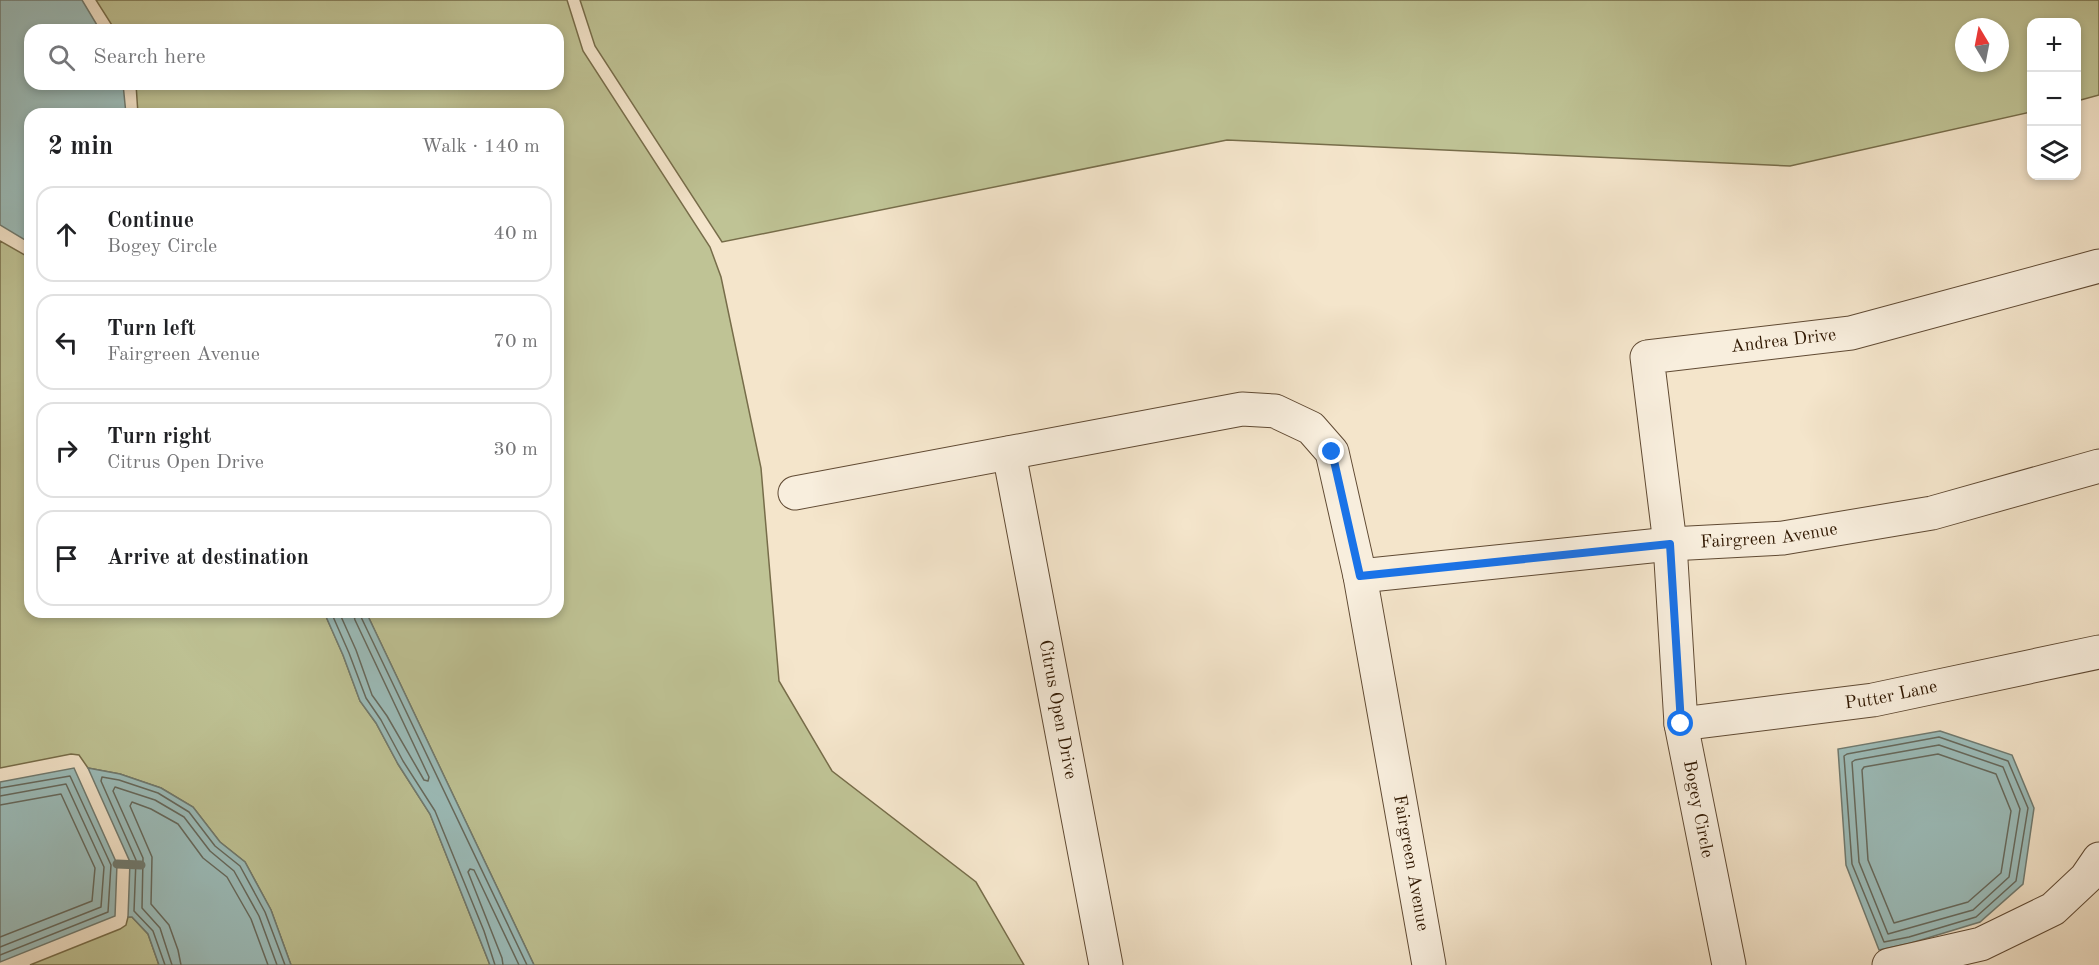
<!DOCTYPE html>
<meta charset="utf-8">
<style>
body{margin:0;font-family:"Old Standard TT",serif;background:#f2f2f2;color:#202124}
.controls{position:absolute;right:18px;top:18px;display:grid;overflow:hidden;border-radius:12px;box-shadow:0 3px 9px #0003}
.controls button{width:54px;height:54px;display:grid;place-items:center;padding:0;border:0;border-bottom:2px solid #e0e0e0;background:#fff;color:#202124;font:30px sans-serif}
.compass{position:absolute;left:1955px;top:18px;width:54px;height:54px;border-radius:50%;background:#fff;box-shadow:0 3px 9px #0003;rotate:350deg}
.stop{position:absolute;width:18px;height:18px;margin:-14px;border:4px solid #1a73e8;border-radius:50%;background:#fff}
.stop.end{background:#1a73e8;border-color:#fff;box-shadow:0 2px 6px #0008}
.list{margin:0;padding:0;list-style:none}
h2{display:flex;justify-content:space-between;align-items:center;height:78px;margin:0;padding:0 24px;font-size:26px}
h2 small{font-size:20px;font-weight:400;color:#757577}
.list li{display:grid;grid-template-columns:39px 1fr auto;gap:18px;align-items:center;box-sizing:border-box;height:96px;margin:0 12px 12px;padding:0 12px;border:2px solid #e0e0e0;border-radius:18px}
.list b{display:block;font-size:22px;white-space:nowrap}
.list p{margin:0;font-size:20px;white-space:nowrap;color:#757577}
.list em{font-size:20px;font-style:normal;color:#757577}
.icon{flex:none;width:33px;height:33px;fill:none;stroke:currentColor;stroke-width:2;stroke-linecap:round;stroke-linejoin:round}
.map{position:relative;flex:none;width:2099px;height:965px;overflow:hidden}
.search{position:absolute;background:#fff;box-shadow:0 3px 9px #0003;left:24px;top:24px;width:540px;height:66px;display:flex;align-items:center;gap:15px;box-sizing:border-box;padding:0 21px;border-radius:18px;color:#757577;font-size:22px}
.panel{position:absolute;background:#fff;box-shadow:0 3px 9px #0003;left:24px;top:108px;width:540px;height:510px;border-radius:18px}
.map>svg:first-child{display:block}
.green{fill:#bfc395;stroke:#776d4a;stroke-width:1.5;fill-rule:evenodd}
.water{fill:#9cbebc;stroke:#707b71;stroke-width:1.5}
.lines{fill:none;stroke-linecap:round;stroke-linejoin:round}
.shore{stroke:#666a5e;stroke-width:1.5}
.stream{stroke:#707b71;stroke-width:9}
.minor-casing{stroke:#604a33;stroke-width:35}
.minor{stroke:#f8eedd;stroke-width:33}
.route{stroke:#1a73e8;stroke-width:8}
.labels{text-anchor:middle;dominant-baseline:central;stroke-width:5;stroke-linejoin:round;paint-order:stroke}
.street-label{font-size:18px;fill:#2f1700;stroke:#f8eedd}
</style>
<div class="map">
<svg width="2099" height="965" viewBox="0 0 2099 965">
<rect width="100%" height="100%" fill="#f4e5cb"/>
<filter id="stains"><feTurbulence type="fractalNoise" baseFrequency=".00333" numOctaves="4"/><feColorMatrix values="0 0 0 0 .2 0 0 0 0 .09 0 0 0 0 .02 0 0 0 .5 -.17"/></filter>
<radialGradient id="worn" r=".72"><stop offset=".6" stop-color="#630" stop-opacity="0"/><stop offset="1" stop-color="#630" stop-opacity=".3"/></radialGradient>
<g class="green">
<path d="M 96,0 L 567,0 L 583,51 L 710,247 L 721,277 L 761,468 L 779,681 L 832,771 L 976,882 L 1024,965 L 534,965 L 366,612 L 558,612 L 558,114 L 138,114 L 136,84 L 558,84 L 558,30 L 115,30 Z"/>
<path d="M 580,0 L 2099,0 L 2099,95 L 2077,101 L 2076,22 L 2032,22 L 2031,112 L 1790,166 L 1227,140 L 722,242 L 595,46 ZM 1964,27 L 2000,27 L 2000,63 L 1964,63 Z"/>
<path d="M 0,241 L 30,258 L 30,612 L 324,612 L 343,655 L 360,701 L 376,723 L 398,764 L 430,814 L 490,965 L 291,965 L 271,910 L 245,862 L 220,842 L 193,807 L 161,788 L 120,774 L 88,768 L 79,755 L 71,754 L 0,768 Z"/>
<path d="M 128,917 L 132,917 L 148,934 L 159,965 L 30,965 L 120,929 L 126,925 Z"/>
</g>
<g class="water">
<path d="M 0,0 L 82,0 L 100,30 L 30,30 L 30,84 L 123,84 L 126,114 L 30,114 L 30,243 L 0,225 Z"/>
<path d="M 324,612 L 366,612 L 534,965 L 490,965 L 430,814 L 398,764 L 376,723 L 360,701 L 343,655 Z"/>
<path d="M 1940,731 L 2012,755 L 2034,808 L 2023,884 L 1980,922 L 1911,943 L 1879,950 L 1846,865 L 1838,749 Z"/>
<path d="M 74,768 L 117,864 L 115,916 L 0,962 L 0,782 Z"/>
<path d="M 88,768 L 120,774 L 161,788 L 193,807 L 220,842 L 245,862 L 271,910 L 291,965 L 159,965 L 148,934 L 132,917 L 128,917 L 130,862 Z"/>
</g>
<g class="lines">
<g class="shore">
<path d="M 331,612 L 349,653 L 366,698 L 381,720 L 403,761 L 435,811 L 484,931 L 495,965"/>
<path d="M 339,612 L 356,650 L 372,695 L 387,716 L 424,780 L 428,781 L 429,777 L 355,620 L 353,612"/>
<path d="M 361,612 L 361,617 L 527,965"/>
<path d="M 1939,737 L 2008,761 L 2028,808 L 2016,881 L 1976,917 L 1909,937 L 1884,942 L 1852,864 L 1844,756 L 1847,754 Z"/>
<path d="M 1939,745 L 2003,767 L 2020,809 L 2009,877 L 1973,910 L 1888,934 L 1859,862 L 1852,762 L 1855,760 Z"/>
<path d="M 1938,754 L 1996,774 L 2011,811 L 2001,873 L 1968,902 L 1894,923 L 1868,860 L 1862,770 L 1864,767 Z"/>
<path d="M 0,788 L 70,776 L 111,865 L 108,912 L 0,955"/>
<path d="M 0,796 L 66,784 L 104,867 L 101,907 L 0,947"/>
<path d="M 0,805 L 61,794 L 95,868 L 92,901 L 0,937"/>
<path d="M 165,965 L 153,931 L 134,911 L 136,860 L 101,781 L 102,777 L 119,780 L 158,793 L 189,812 L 215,846 L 240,866 L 265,912 L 285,965"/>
<path d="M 172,965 L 160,928 L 142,908 L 143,858 L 113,791 L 115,787 L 155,800 L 184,817 L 210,851 L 234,871 L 259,916 L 277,965"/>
<path d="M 181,965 L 178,950 L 169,925 L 151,904 L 152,857 L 130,806 L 132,802 L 151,809 L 178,824 L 203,858 L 227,877 L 251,919 L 268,965"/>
<path d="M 503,965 L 502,958 L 468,872 L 470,869 L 474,870 L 519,965"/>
</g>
<path class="stream" d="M 117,864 L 141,865"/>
<g class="minor-casing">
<g id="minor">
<path id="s1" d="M 1009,453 L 1106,965"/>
<path id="s2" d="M 795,493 L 1242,409 L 1275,411 L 1311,428 L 1332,452 L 1360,576 L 1429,965"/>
<path id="s3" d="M 1360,576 L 1670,544 L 1783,538 L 1932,513 L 2099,466"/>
<path id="s4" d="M 1681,724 L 1873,700 L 2099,652"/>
<path id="s5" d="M 1729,965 L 1681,724 L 1670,544 L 1647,357 L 1851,333 L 2099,266"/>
<path d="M 1889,965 L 1981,944 L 2053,909 L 2086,878 L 2099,859"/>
</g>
</g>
<use href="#minor" class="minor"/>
</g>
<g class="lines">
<path class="route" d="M 1332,452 L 1360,576 L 1670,544 L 1681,724"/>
</g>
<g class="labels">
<g class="street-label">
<text stroke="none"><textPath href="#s5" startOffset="752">Andrea Drive</textPath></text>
<text stroke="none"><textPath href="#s3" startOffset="411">Fairgreen Avenue</textPath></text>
<text stroke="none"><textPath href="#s4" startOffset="212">Putter Lane</textPath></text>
<text stroke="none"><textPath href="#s1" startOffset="261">Citrus Open Drive</textPath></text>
<text transform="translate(1698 809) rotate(79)">Bogey Circle</text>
<text stroke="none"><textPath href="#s2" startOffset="978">Fairgreen Avenue</textPath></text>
</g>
</g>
<rect width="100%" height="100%" filter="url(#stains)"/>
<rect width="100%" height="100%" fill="url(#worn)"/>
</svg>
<div class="controls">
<button>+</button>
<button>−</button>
<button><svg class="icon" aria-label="layers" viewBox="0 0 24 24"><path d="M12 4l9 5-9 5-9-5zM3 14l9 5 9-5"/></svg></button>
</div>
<svg class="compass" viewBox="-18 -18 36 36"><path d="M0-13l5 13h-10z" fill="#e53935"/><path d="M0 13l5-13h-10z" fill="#757577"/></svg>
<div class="stop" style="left:1681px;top:724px"></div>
<div class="stop end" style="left:1332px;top:452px"></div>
<div class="search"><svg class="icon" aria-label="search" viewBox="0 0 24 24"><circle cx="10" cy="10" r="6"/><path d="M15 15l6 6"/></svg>Search here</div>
<section class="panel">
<h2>2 min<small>Walk · 140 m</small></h2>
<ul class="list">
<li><svg class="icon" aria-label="ahead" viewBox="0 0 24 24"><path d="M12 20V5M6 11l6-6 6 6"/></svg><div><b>Continue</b><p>Bogey Circle</p></div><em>40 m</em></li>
<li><svg class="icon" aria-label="left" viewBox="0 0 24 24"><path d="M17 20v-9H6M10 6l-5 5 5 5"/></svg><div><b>Turn left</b><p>Fairgreen Avenue</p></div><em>70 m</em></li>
<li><svg class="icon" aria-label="right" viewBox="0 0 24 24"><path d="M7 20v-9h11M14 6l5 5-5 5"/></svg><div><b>Turn right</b><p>Citrus Open Drive</p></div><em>30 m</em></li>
<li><svg class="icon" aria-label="arrive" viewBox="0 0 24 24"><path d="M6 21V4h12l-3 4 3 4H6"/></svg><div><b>Arrive at destination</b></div></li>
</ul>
</section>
</div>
